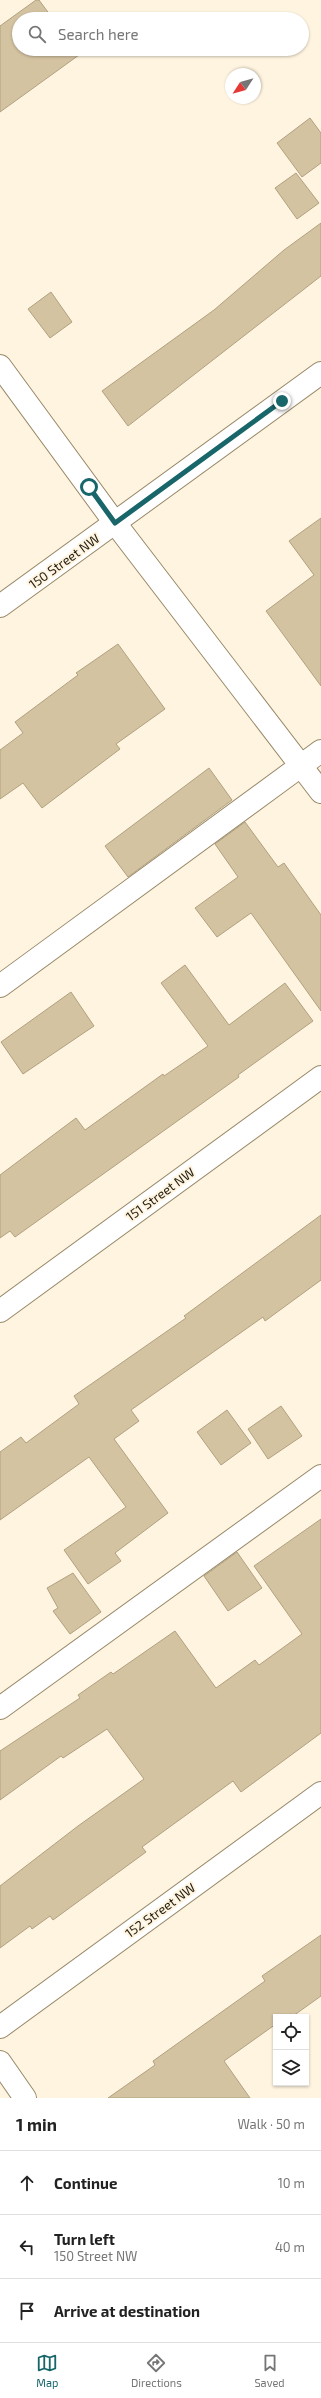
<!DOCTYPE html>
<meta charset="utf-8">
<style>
body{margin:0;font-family:"Exo 2",sans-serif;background:#f6f6f6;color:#222}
.controls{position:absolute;right:12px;bottom:12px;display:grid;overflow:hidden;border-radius:0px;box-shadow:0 1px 3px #0004}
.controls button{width:36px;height:36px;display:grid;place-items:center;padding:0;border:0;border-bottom:1px solid #e0e0e0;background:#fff;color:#222;font:20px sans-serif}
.compass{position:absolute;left:225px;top:68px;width:36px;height:36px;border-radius:50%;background:#fff;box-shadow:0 1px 3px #0004;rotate:234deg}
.stop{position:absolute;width:12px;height:12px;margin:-9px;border:3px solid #18666a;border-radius:50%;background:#fff}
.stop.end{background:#18666a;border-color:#fff;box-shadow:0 1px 4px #0008}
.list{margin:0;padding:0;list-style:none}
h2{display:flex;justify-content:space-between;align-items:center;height:52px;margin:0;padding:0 16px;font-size:17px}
h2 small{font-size:13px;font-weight:400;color:#767676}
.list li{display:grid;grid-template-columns:26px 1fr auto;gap:12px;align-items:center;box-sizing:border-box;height:64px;padding:0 16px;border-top:1px solid #e0e0e0}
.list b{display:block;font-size:15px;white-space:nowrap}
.list p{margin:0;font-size:13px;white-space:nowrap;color:#767676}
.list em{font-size:13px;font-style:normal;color:#767676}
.icon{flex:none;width:22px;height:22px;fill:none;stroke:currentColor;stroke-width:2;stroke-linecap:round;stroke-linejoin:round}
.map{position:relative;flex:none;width:321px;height:2098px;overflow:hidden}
.search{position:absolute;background:#fff;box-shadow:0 1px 3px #0004;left:12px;right:12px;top:12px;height:44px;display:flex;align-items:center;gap:10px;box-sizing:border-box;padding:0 14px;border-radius:22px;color:#767676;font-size:15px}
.sheet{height:244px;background:#fff}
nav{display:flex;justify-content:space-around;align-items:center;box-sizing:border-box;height:56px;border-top:1px solid #e0e0e0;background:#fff;font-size:11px;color:#767676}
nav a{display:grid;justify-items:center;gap:2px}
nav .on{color:#18666a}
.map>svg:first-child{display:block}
.building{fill:#d4c3a1;stroke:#b1a181}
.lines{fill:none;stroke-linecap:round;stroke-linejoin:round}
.minor-casing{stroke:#988969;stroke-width:24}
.minor{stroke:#fff;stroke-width:22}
.route{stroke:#18666a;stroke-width:5}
.labels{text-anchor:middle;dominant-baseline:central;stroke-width:4;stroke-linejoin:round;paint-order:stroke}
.street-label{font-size:13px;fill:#241d11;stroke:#fef4df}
</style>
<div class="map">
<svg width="321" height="2098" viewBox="0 0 321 2098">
<rect width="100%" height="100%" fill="#fef4df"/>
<g class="building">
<path d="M 36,0 L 39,0 L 53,19 L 19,19 L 19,49 L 75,49 L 79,55 L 0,112 L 0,26 Z"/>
<path d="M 310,118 L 321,133 L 321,163 L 302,177 L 277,143 Z"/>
<path d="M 296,173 L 319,203 L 297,219 L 275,188 Z"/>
<path d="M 321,223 L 321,276 L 128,426 L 102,391 L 214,310 L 284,250 Z"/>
<path d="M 51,292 L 72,322 L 50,338 L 28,309 Z"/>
<path d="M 321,518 L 321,686 L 266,611 L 314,575 L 289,541 Z"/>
<path d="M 118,644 L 165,709 L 116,744 L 120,749 L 42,808 L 23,783 L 0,799 L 0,750 L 23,733 L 15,722 L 78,675 L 76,673 Z"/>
<path d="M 209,768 L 232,800 L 128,877 L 105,846 Z"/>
<path d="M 245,822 L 278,867 L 284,863 L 321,915 L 321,1011 L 251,913 L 217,937 L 195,908 L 238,877 L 215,844 Z"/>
<path d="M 185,965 L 229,1025 L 285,983 L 313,1021 L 238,1075 L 239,1077 L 15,1237 L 10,1231 L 0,1238 L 0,1175 L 76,1118 L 85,1130 L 163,1074 L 164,1076 L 208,1046 L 161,983 Z"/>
<path d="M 71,992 L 94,1026 L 23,1074 L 1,1042 Z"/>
<path d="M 321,1215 L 321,1280 L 265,1321 L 263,1317 L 131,1410 L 139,1421 L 114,1439 L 168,1513 L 115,1553 L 121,1561 L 88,1584 L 64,1550 L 126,1507 L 89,1457 L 0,1520 L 0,1452 L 21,1437 L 26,1443 L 79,1404 L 74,1396 L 186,1318 L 184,1316 Z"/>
<path d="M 281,1406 L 302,1436 L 268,1459 L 248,1429 Z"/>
<path d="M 227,1410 L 251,1443 L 221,1465 L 197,1432 Z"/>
<path d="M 321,1519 L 321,1733 L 241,1792 L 233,1781 L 142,1847 L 146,1852 L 53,1920 L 50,1916 L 32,1929 L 30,1926 L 0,1948 L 0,1886 L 78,1826 L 144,1779 L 107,1729 L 63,1758 L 61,1756 L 0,1800 L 0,1751 L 80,1698 L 78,1695 L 111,1672 L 113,1674 L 175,1631 L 216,1688 L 255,1660 L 259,1665 L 302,1634 L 254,1566 Z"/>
<path d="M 237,1552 L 262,1588 L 228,1611 L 204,1576 Z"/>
<path d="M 73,1573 L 101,1612 L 70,1634 L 53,1611 L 58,1608 L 47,1588 Z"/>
<path d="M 321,1935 L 321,1996 L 293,2016 L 291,2014 L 286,2017 L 276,2017 L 276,2024 L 224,2061 L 250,2098 L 108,2098 L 155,2065 L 153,2061 L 265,1981 L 262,1976 Z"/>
</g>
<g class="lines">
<g class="minor-casing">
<g id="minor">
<path d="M 0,366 L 115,523 L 321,792"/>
<path d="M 0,606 L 321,373"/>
<path d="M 0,986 L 321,751"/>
<path d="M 0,1311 L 321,1077"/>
<path d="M 0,1708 L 321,1476"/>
<path d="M 0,2027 L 321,1793"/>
<path d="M 0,2062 L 25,2098"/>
</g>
</g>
<use href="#minor" class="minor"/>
</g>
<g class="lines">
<path class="route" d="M 89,487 L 115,523 L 282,401"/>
</g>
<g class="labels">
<g class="street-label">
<text transform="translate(64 561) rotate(-36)">150 Street NW</text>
<text transform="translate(160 1194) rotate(-36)">151 Street NW</text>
<text transform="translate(160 1910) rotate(-36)">152 Street NW</text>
</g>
</g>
</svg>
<div class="controls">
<button><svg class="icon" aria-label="locate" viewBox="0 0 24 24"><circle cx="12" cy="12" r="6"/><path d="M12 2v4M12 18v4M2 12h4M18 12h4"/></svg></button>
<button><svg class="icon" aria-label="layers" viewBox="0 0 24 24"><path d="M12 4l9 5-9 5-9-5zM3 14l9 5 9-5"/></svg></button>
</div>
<svg class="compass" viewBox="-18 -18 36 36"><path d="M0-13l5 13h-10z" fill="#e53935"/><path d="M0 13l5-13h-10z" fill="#767676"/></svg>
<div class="stop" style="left:89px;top:487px"></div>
<div class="stop end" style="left:282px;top:401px"></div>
<div class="search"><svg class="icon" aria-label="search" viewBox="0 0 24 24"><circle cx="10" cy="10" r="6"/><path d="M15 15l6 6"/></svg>Search here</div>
</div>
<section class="sheet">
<h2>1 min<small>Walk · 50 m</small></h2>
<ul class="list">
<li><svg class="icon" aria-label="ahead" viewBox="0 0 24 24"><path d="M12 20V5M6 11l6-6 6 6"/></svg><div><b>Continue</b></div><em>10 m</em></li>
<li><svg class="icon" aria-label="left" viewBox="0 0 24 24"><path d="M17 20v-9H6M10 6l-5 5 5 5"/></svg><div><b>Turn left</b><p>150 Street NW</p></div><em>40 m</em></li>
<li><svg class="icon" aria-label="arrive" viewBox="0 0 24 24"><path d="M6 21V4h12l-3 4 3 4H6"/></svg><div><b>Arrive at destination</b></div></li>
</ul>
</section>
<nav>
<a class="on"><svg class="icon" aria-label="map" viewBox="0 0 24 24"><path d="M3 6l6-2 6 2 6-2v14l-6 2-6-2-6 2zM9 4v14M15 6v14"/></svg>Map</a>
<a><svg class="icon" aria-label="directions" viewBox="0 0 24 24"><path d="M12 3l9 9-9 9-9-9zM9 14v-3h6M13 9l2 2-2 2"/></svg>Directions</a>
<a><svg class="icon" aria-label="saved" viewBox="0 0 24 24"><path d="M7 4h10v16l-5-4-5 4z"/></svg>Saved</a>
</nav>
